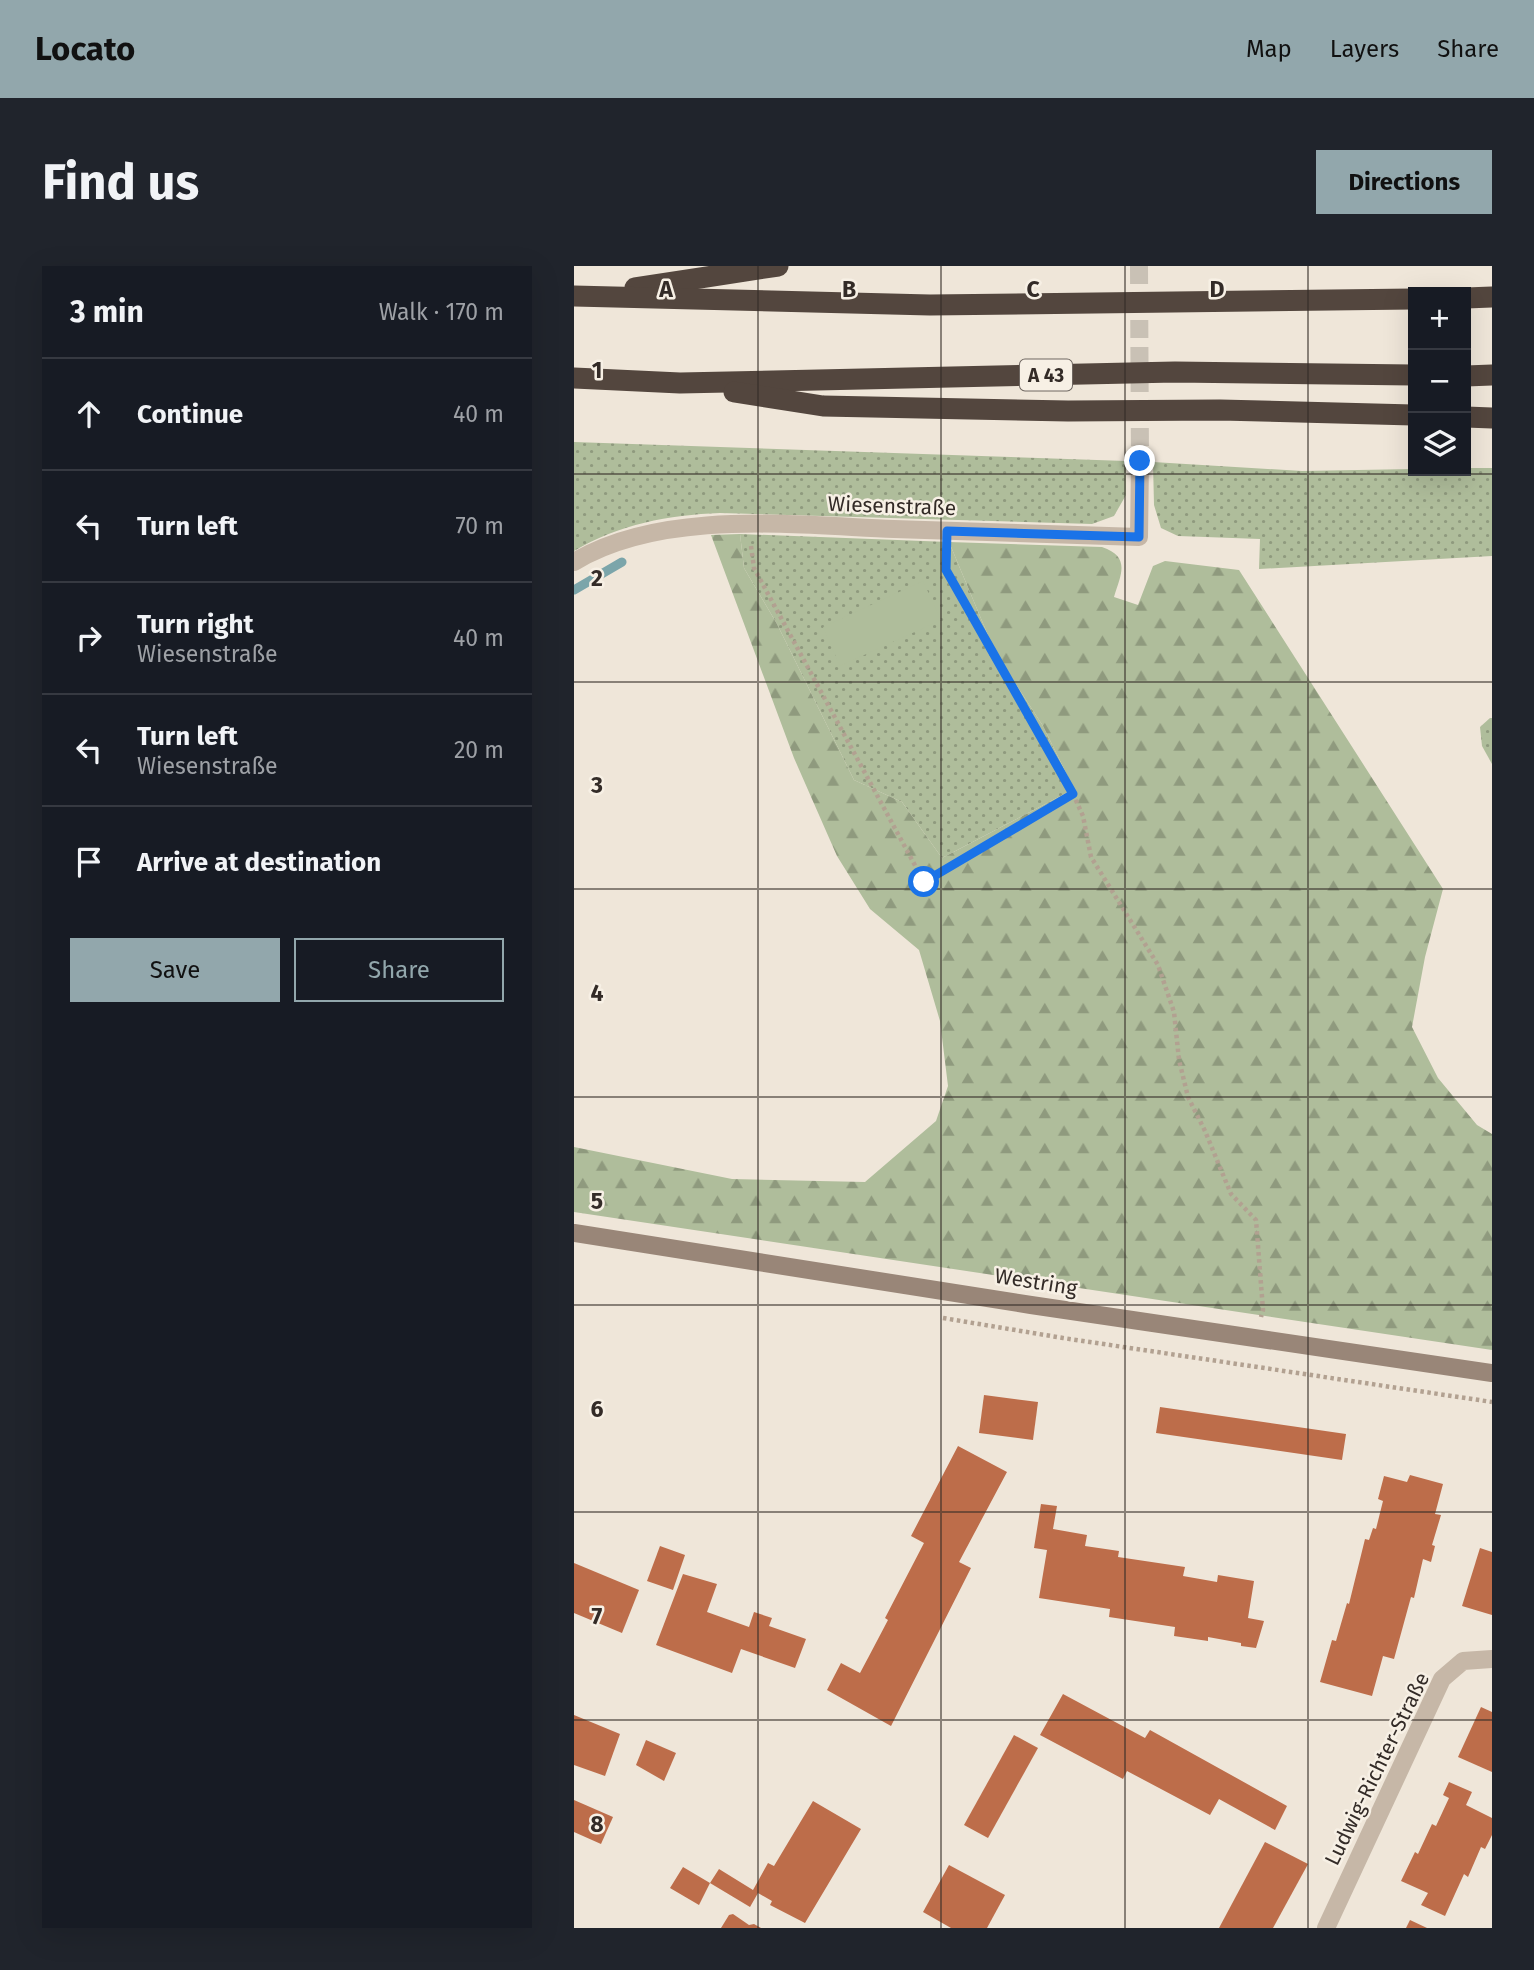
<!DOCTYPE html>
<meta charset="utf-8">
<style>
body{margin:0;font-family:"Fira Sans",sans-serif;background:#20242c;color:#f1f3f6}
.controls{position:absolute;right:21px;top:21px;display:grid;overflow:hidden;border-radius:0px;box-shadow:0 7px 28px #0002}
.controls button{width:63px;height:63px;display:grid;place-items:center;padding:0;border:0;border-bottom:2px solid #363941;background:#171b24;color:#f1f3f6;font:35px sans-serif}
.stop{position:absolute;width:21px;height:21px;margin:-16px;border:5px solid #1a73e8;border-radius:50%;background:#fff}
.stop.end{background:#1a73e8;border-color:#fff;box-shadow:0 2px 7px #0008}
.list{margin:0;padding:0;list-style:none}
h2{display:flex;justify-content:space-between;align-items:center;height:91px;margin:0;padding:0 28px;font-size:30px}
h2 small{font-size:23px;font-weight:400;color:#9ea1a6}
.list li{display:grid;grid-template-columns:46px 1fr auto;gap:21px;align-items:center;box-sizing:border-box;height:112px;padding:0 28px;border-top:2px solid #363941}
.list b{display:block;font-size:26px;white-space:nowrap}
.list p{margin:0;font-size:23px;white-space:nowrap;color:#9ea1a6}
.list em{font-size:23px;font-style:normal;color:#9ea1a6}
.actions{display:flex;gap:14px;padding:21px 28px}
.actions a{flex:1;padding:16px 0;border:2px solid #92a7ac;border-radius:0px;text-align:center;font-size:24px;color:#92a7ac}
.actions .main{background:#92a7ac;color:#111}
.icon{flex:none;width:38px;height:38px;fill:none;stroke:currentColor;stroke-width:2;stroke-linecap:round;stroke-linejoin:round}
.map{position:relative;flex:none;width:918px;height:1662px;overflow:hidden;border-radius:0px}
header{display:flex;align-items:center;gap:42px;box-sizing:border-box;height:98px;padding:0 35px;background:#92a7ac;color:#111}
header strong{font-size:33px}
nav{display:flex;gap:38px;margin-inline-start:auto;font-size:24px}
.intro{display:flex;align-items:center;justify-content:space-between;box-sizing:border-box;height:168px;padding:0 42px}
h1{margin:0;font-size:49px}
.button{padding:18px 32px;border-radius:0px;background:#92a7ac;color:#111;font-size:24px;font-weight:700}
main{display:flex;gap:42px;padding:0 42px}
aside{flex:1;background:#171b24;border-radius:0px;box-shadow:0 7px 28px #0002}
.map>svg:first-child{display:block}
.grass{fill:url(#grass-dots)}
.forest{fill:url(#forest-firs)}
.pitch{fill:#afbd9b}
.lines{fill:none;stroke-linecap:round;stroke-linejoin:round}
.stream{stroke:#7ba5aa;stroke-width:9}
.building{fill:#bd6d4a}
.street-tunnel{stroke:#c9c1b5;stroke-width:18;stroke-dasharray:18 9;stroke-linecap:butt}
.path{stroke:#b2a191;stroke-width:4.5;stroke-dasharray:3.5 3.5;stroke-linecap:butt}
.street{stroke:#c6b7a7;stroke-width:18}
.secondary{stroke:#998678;stroke-width:18}
.highway{stroke:#53463e;stroke-width:21}
.route{stroke:#1a73e8;stroke-width:9}
.grid{fill:none;stroke:#332b27;stroke-width:2;stroke-opacity:0.55}
.labels{text-anchor:middle;dominant-baseline:central;stroke-width:5;stroke-linejoin:round;paint-order:stroke}
.shield{fill:#f7f0e5;stroke:#6e6660;stroke-width:2}
.shield-label{font-size:19px;font-weight:bold;fill:#332b27}
.street-label{font-size:21px;fill:#332b27;stroke:#f7f0e5}
.grid-label{font-size:23px;text-anchor:middle;font-weight:bold;fill:#332b27;stroke:#f7f0e5;stroke-width:5;stroke-linejoin:round;paint-order:stroke}
</style>
<header>
<strong>Locato</strong>
<nav><a>Map</a><a>Layers</a><a>Share</a></nav>
</header>
<div class="intro"><h1>Find us</h1><a class="button">Directions</a></div>
<main>
<aside>
<h2>3 min<small>Walk · 170 m</small></h2>
<ul class="list">
<li><svg class="icon" aria-label="ahead" viewBox="0 0 24 24"><path d="M12 20V5M6 11l6-6 6 6"/></svg><div><b>Continue</b></div><em>40 m</em></li>
<li><svg class="icon" aria-label="left" viewBox="0 0 24 24"><path d="M17 20v-9H6M10 6l-5 5 5 5"/></svg><div><b>Turn left</b></div><em>70 m</em></li>
<li><svg class="icon" aria-label="right" viewBox="0 0 24 24"><path d="M7 20v-9h11M14 6l5 5-5 5"/></svg><div><b>Turn right</b><p>Wiesenstraße</p></div><em>40 m</em></li>
<li><svg class="icon" aria-label="left" viewBox="0 0 24 24"><path d="M17 20v-9H6M10 6l-5 5 5 5"/></svg><div><b>Turn left</b><p>Wiesenstraße</p></div><em>20 m</em></li>
<li><svg class="icon" aria-label="arrive" viewBox="0 0 24 24"><path d="M6 21V4h12l-3 4 3 4H6"/></svg><div><b>Arrive at destination</b></div></li>
</ul>
<div class="actions"><a class="main">Save</a><a>Share</a></div>
</aside>
<div class="map">
<svg width="918" height="1662" viewBox="0 0 918 1662">
<defs>
<pattern id="grass-dots" width="8" height="8" patternUnits="userSpaceOnUse" patternTransform="scale(1.75)"><rect width="8" height="8" fill="#afbd9b"/><path d="M2 2h.1M6 6h.1" fill="none" stroke="#8f9a7e" stroke-width="1.8" stroke-linecap="round"/></pattern>
<pattern id="forest-firs" width="22" height="20" patternUnits="userSpaceOnUse" patternTransform="scale(1.75)"><rect width="22" height="20" fill="#afbd9b"/><path d="M5 1l3.5 6h-7zM16 11l3.5 6h-7z" fill="#8f9a7e"/></pattern>
</defs>
<rect width="100%" height="100%" fill="#efe6d9"/>
<g class="grass">
<path d="M 0,176 L 552,195 L 552,229 L 540,250 L 518,258 L 146,247 C 95,249 45,258 0,285 Z"/>
<path d="M 579,196 L 728,205 L 839,203 L 839,205 L 892,205 L 892,202 L 918,202 L 918,290 L 685,303 L 686,273 L 604,270 L 587,262 L 580,239 Z"/>
<path d="M 166,268 L 375,276 L 421,386 L 469,460 L 500,523 L 368,592 L 328,536 L 280,514 L 203,358 L 170,302 Z"/>
<path d="M 916,452 L 918,452 L 918,498 L 908,480 L 906,461 Z"/>
</g>
<path class="forest" d="M 166,268 L 170,302 L 203,358 L 280,514 L 328,536 L 368,592 L 500,523 L 469,460 L 421,386 L 375,276 L 528,281 C 557,291 547,308 540,331 L 564,339 L 579,300 L 591,295 L 665,304 L 869,623 L 851,691 L 838,761 L 864,812 L 903,859 L 918,868 L 918,1084 L 0,946 L 0,881 L 158,913 L 291,916 L 362,855 L 374,820 L 366,755 L 345,684 L 296,643 L 263,590 L 220,492 L 137,269 Z"/>
<path class="pitch" d="M 349,315 L 367,354 L 266,400 L 249,361 Z"/>
<g class="lines">
<path class="stream" d="M 0,324 L 48,296"/>
</g>
<g class="building">
<path d="M 410,1129 L 464,1136 L 459,1174 L 405,1167 Z"/>
<path d="M 586,1141 L 772,1168 L 768,1194 L 582,1167 Z"/>
<path d="M 384,1180 L 433,1206 L 385,1296 L 397,1302 L 317,1460 L 253,1424 L 267,1397 L 286,1407 L 294,1392 L 314,1354 L 311,1352 L 350,1277 L 337,1270 Z"/>
<path d="M 836,1209 L 869,1218 L 861,1248 L 867,1249 L 858,1279 L 861,1280 L 857,1296 L 849,1293 L 840,1332 L 837,1331 L 820,1393 L 809,1390 L 798,1430 L 746,1416 L 758,1374 L 762,1375 L 773,1337 L 775,1338 L 791,1273 L 795,1274 L 799,1262 L 802,1263 L 809,1235 L 804,1233 L 810,1210 L 833,1216 Z"/>
<path d="M 467,1238 L 483,1240 L 479,1263 L 513,1269 L 511,1280 L 545,1285 L 544,1291 L 611,1301 L 609,1310 L 643,1316 L 644,1309 L 680,1315 L 674,1352 L 690,1355 L 682,1382 L 667,1380 L 667,1377 L 634,1371 L 634,1375 L 600,1370 L 601,1361 L 535,1351 L 536,1343 L 465,1332 L 473,1284 L 460,1282 Z"/>
<path d="M 86,1280 L 111,1289 L 99,1324 L 73,1315 Z"/>
<path d="M 906,1282 L 918,1286 L 918,1349 L 888,1340 Z"/>
<path d="M 0,1297 L 65,1324 L 48,1367 L 0,1347 Z"/>
<path d="M 109,1308 L 143,1318 L 133,1346 L 175,1361 L 180,1346 L 198,1352 L 195,1360 L 232,1373 L 221,1402 L 167,1383 L 158,1407 L 82,1379 Z"/>
<path d="M 489,1428 L 571,1472 L 576,1464 L 713,1540 L 701,1564 L 645,1533 L 636,1549 L 553,1505 L 549,1513 L 466,1469 Z"/>
<path d="M 907,1441 L 918,1446 L 918,1506 L 884,1491 Z"/>
<path d="M 0,1449 L 46,1468 L 31,1510 L 0,1499 Z"/>
<path d="M 440,1469 L 464,1482 L 414,1572 L 390,1559 Z"/>
<path d="M 72,1474 L 102,1487 L 90,1515 L 62,1499 Z"/>
<path d="M 875,1516 L 898,1526 L 892,1539 L 918,1552 L 918,1569 L 911,1583 L 907,1581 L 894,1611 L 890,1608 L 871,1650 L 847,1639 L 854,1627 L 827,1615 L 841,1586 L 844,1588 L 858,1558 L 862,1560 L 875,1532 L 869,1529 Z"/>
<path d="M 0,1534 L 39,1551 L 27,1578 L 0,1566 Z"/>
<path d="M 239,1535 L 287,1563 L 231,1657 L 196,1639 L 198,1635 L 184,1627 L 176,1641 L 136,1617 L 125,1639 L 96,1622 L 109,1601 L 136,1617 L 145,1603 L 179,1624 L 194,1597 L 200,1600 Z"/>
<path d="M 691,1576 L 734,1598 L 699,1662 L 645,1662 Z"/>
<path d="M 375,1599 L 431,1629 L 413,1662 L 377,1662 L 349,1646 Z"/>
<path d="M 159,1648 L 175,1659 L 180,1658 L 187,1662 L 147,1662 L 155,1649 Z"/>
<path d="M 836,1654 L 853,1662 L 832,1662 Z"/>
</g>
<g class="lines">
<path class="street-tunnel" d="M 565,0 L 566,195"/>
<g class="path">
<path d="M 177,280 L 180,302 L 350,616 L 499,528"/>
<path d="M 372,288 L 372,304 L 499,528 L 509,550 L 517,591 L 584,699 L 600,746 L 605,794 L 614,831 L 631,865 L 657,928 L 682,954 L 689,1044 L 687,1051"/>
<path d="M 369,1052 L 489,1072 L 918,1136"/>
</g>
<g class="street">
<path d="M 0,296 C 88,243 220,259 320,263 C 401,266 483,268 565,271 L 566,195"/>
<path d="M 752,1662 L 868,1413 L 889,1395 L 918,1393"/>
</g>
<path class="secondary" d="M 0,967 L 457,1039 L 918,1107"/>
<g class="highway">
<path d="M 61,22 L 204,0"/>
<path d="M 0,30 L 356,39 L 839,33"/>
<path d="M 892,32 L 918,31"/>
<path d="M 892,110 L 918,109"/>
<path d="M 0,112 L 106,117 L 601,106 L 839,109"/>
<path d="M 160,126 L 249,140 L 494,145 L 646,144 L 839,149"/>
<path d="M 892,151 L 918,152"/>
</g>
</g>
<g class="lines">
<path class="route" d="M 350,616 L 499,528 L 372,304 L 373,265 L 565,271 L 566,195"/>
</g>
<path class="grid" d="M 184,0 L 184,1662M 367,0 L 367,1662M 551,0 L 551,1662M 734,0 L 734,1662M 0,208 L 918,208M 0,416 L 918,416M 0,623 L 918,623M 0,831 L 918,831M 0,1039 L 918,1039M 0,1246 L 918,1246M 0,1454 L 918,1454"/>
<g class="labels">
<rect class="shield" x="446" y="93.5" width="52" height="31" rx="5"/>
<g class="shield-label">
<text x="472" y="109">A 43</text>
</g>
<g class="street-label">
<text transform="translate(318 240) rotate(2)">Wiesenstraße</text>
<text transform="translate(462 1016) rotate(9)">Westring</text>
<text transform="translate(803 1503) rotate(-64)">Ludwig-Richter-Straße</text>
</g>
</g>
<g class="grid-label">
<text x="92" y="31">A</text>
<text x="275" y="31">B</text>
<text x="459" y="31">C</text>
<text x="643" y="31">D</text>
<text x="23" y="112">1</text>
<text x="23" y="320">2</text>
<text x="23" y="527">3</text>
<text x="23" y="735">4</text>
<text x="23" y="943">5</text>
<text x="23" y="1151">6</text>
<text x="23" y="1358">7</text>
<text x="23" y="1566">8</text>
</g>
</svg>
<div class="controls">
<button>+</button>
<button>−</button>
<button><svg class="icon" aria-label="layers" viewBox="0 0 24 24"><path d="M12 4l9 5-9 5-9-5zM3 14l9 5 9-5"/></svg></button>
</div>
<div class="stop" style="left:350px;top:616px"></div>
<div class="stop end" style="left:566px;top:195px"></div>
</div>
</main>
